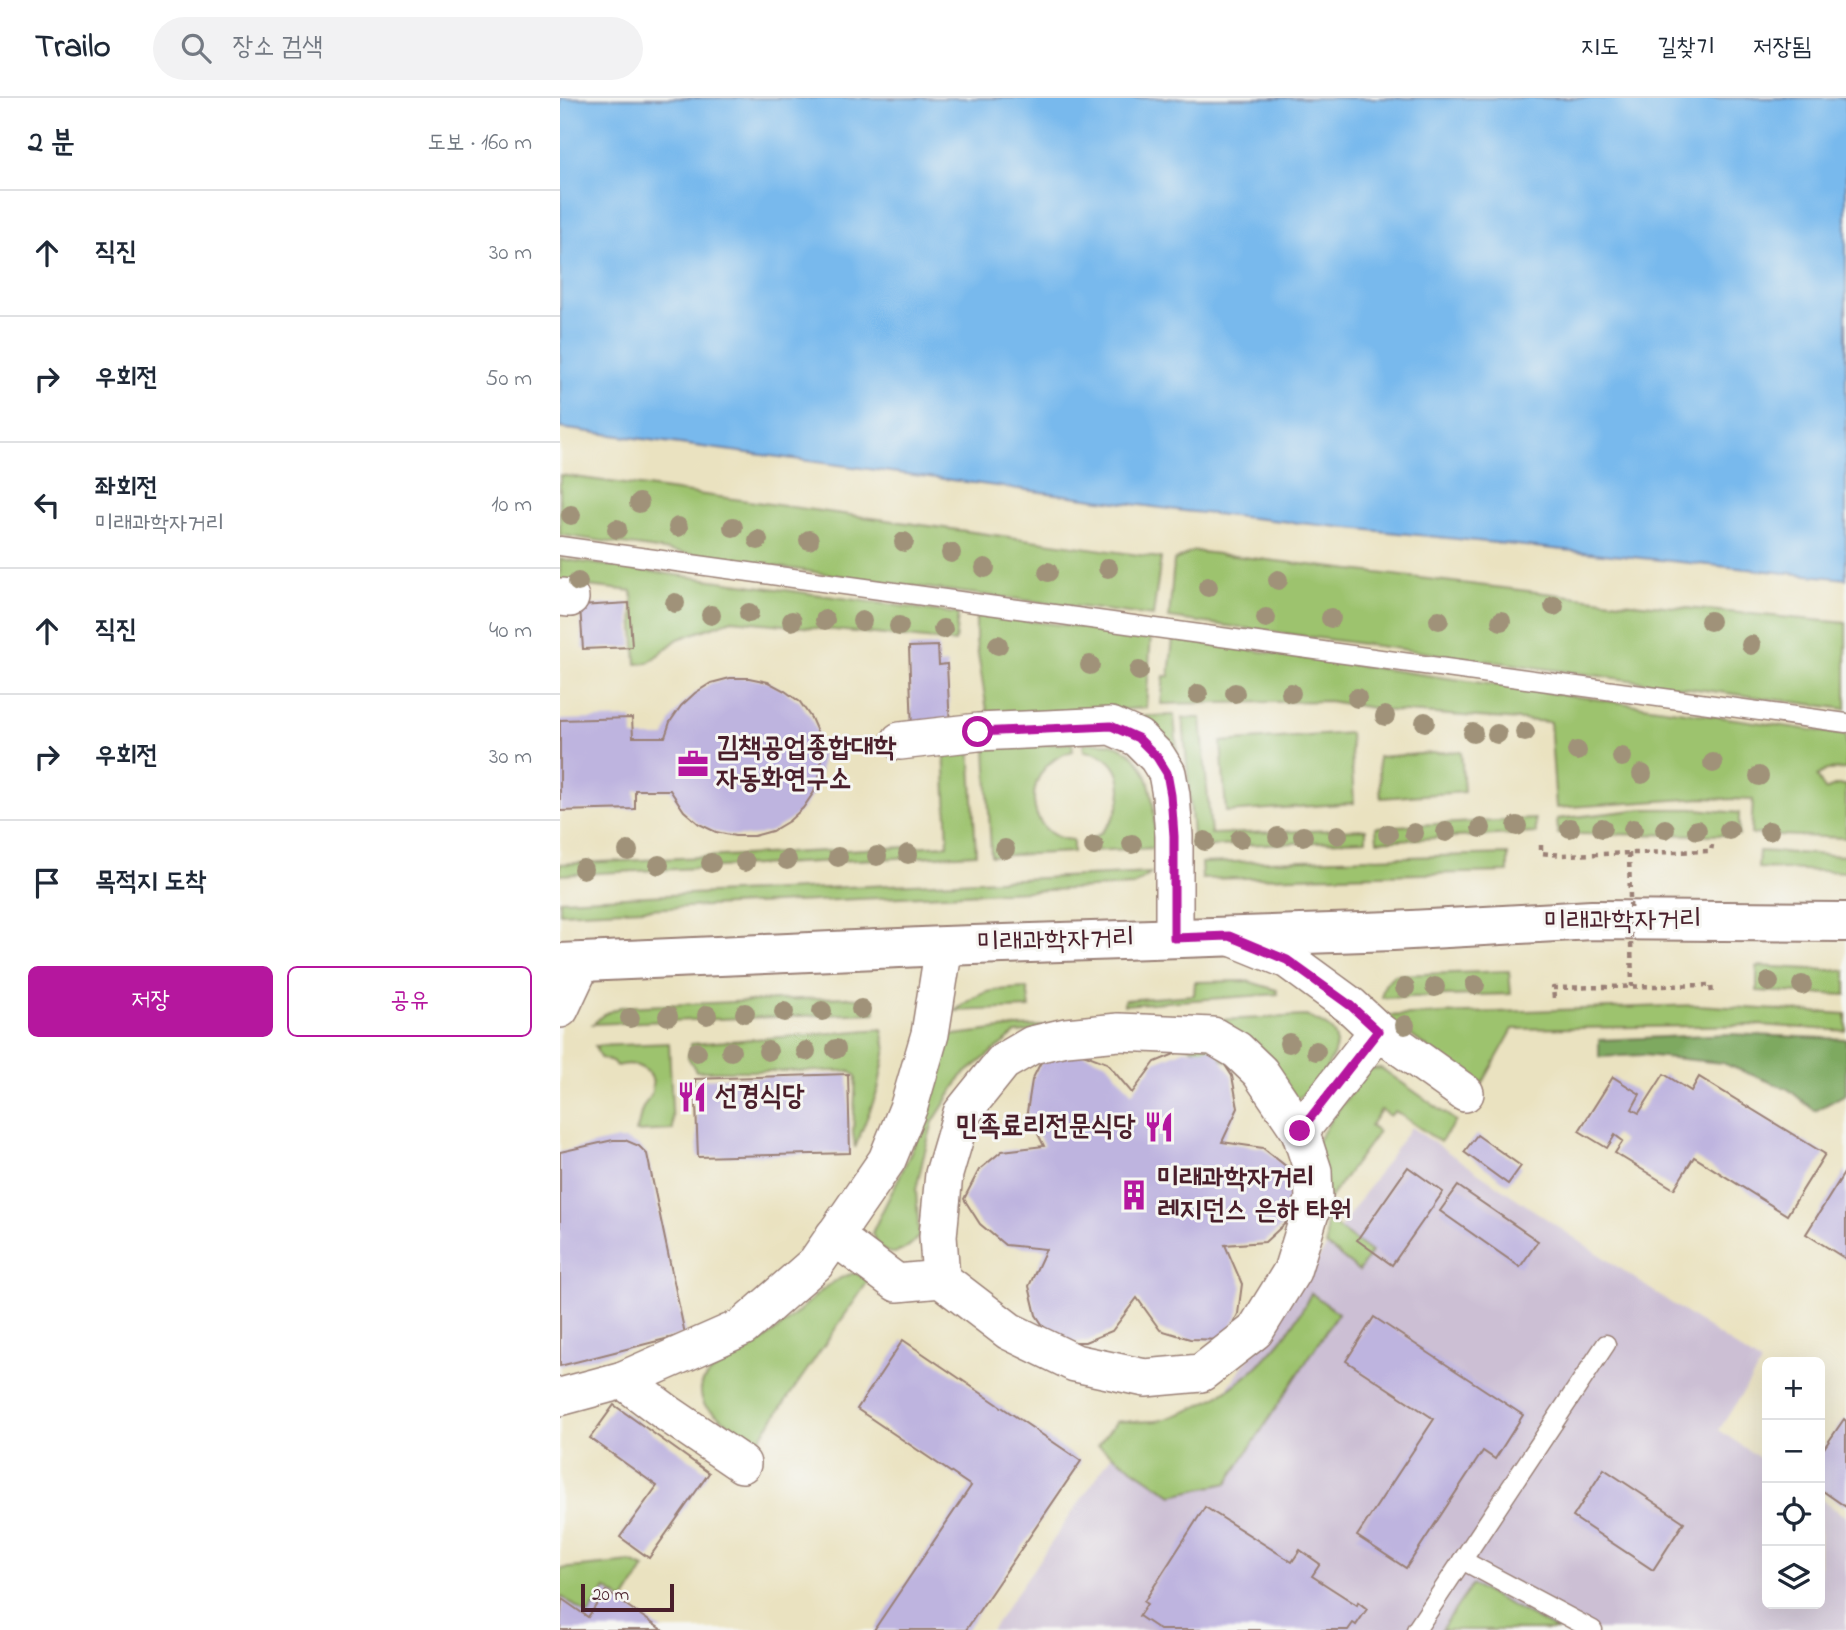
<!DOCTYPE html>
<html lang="ko">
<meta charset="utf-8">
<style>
body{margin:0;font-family:"Indie Flower","Poor Story",sans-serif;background:#f2f2f3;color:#1f2937}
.controls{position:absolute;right:21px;bottom:21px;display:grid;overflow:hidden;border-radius:10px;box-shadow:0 7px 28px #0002}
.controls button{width:63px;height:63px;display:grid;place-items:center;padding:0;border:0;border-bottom:2px solid #e0e1e3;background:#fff;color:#1f2937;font:35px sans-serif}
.scale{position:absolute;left:21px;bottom:18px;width:93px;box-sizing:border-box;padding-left:7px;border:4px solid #4a1f2b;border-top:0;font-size:19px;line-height:24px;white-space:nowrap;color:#4a1f2b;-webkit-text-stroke:5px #f6f6f2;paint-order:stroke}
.stop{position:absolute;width:21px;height:21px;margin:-16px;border:5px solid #b5179e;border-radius:50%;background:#fff}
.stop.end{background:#b5179e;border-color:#fff;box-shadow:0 2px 7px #0008}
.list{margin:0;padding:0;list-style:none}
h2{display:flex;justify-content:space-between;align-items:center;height:91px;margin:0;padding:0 28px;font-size:30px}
h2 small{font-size:23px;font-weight:400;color:#747a83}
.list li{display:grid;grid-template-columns:46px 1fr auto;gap:21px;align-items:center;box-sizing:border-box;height:126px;padding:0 28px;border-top:2px solid #e0e1e3}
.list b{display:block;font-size:26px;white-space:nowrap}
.list p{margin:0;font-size:23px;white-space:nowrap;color:#747a83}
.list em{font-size:23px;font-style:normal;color:#747a83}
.actions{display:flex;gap:14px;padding:21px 28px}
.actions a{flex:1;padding:16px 0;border:2px solid #b5179e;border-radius:10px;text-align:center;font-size:24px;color:#b5179e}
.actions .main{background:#b5179e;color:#fff}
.icon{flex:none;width:38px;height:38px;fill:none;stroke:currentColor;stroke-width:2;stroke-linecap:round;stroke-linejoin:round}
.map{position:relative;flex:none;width:1286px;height:1532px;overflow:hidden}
header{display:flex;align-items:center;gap:42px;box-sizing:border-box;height:98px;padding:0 35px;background:#fff;border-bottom:2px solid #e0e1e3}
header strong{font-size:33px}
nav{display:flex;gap:38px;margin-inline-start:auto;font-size:24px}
.search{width:490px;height:63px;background:#f2f2f3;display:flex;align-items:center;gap:18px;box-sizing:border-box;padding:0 24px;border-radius:38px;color:#747a83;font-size:26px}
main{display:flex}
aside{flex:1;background:#fff}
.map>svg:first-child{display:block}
.industrial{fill:#ccbfd4}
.green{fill:#9dc36e;stroke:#74714c;stroke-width:2}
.forest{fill:#7ea961;stroke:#646446;stroke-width:2}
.water{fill:#78b9ed;stroke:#616c8c;stroke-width:2}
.building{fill:#beb4df}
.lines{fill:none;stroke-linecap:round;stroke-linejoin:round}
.lane-casing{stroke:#9a8076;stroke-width:21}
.street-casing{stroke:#9a8076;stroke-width:40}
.primary-casing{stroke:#9a8076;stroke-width:42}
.path{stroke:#9a8076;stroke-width:4.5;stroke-dasharray:5 5;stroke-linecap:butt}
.lane{stroke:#fff;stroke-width:18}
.street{stroke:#fff;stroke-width:37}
.primary{stroke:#fff;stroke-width:38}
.path-bridge{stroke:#9a8076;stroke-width:4.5;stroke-dasharray:5 5;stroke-linecap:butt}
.tree{fill:#a09279}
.route{stroke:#b5179e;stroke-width:9}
.labels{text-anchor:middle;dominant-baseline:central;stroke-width:6;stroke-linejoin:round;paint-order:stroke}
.poi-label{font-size:28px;font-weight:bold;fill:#4a1f2b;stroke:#f6f6f2;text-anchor:start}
.street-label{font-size:28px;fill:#4a1f2b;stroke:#f6f6f2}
</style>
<header>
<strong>Trailo</strong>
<div class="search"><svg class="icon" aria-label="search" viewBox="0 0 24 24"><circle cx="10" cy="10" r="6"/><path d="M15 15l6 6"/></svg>장소 검색</div>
<nav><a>지도</a><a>길찾기</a><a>저장됨</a></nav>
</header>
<main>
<aside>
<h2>2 분<small>도보 · 160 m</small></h2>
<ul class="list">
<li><svg class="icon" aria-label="ahead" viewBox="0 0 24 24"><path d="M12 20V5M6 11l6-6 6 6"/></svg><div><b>직진</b></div><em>30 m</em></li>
<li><svg class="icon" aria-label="right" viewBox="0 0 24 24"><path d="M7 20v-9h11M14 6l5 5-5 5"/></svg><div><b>우회전</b></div><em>50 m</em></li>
<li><svg class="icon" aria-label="left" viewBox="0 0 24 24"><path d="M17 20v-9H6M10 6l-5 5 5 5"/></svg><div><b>좌회전</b><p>미래과학자거리</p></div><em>10 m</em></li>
<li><svg class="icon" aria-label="ahead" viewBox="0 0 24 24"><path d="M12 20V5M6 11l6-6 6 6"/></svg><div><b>직진</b></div><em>40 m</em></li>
<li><svg class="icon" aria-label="right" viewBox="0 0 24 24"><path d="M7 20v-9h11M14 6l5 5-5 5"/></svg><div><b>우회전</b></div><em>30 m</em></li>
<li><svg class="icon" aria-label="arrive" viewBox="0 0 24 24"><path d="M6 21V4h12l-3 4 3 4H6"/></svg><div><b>목적지 도착</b></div></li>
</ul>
<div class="actions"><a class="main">저장</a><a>공유</a></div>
</aside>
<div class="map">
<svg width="1286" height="1532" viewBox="0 0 1286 1532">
<rect width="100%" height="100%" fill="#f6f6f2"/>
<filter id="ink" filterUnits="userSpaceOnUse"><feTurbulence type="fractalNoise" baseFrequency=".0143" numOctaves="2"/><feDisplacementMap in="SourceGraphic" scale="14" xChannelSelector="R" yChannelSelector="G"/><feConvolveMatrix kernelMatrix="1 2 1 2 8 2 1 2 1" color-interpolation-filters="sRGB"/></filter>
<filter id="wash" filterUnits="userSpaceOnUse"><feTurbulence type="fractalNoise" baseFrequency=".00686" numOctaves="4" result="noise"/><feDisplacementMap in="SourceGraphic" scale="28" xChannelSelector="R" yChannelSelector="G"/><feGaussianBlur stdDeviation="1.57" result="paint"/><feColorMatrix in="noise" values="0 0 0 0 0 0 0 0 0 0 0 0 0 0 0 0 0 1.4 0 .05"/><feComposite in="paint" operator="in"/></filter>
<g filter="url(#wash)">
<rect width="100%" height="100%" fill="#eae2c0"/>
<path class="industrial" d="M 851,1029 L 1201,1266 L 1159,1332 L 1207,1365 L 1207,1506 L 1260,1506 L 1260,1401 L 1286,1419 L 1286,1532 L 431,1532 L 568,1334 L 621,1356 Z"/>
<g class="green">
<path d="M 0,377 L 601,460 L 593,518 L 343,487 L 0,437 Z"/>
<path d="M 633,453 L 1061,504 L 1286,525 L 1286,611 L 609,520 L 614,463 Z"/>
<path d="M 0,461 L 398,516 L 395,544 L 172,522 L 118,541 L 88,565 L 76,566 L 72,493 L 0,485 Z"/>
<path d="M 416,517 L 591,537 L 586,610 L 428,619 L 416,543 Z"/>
<path d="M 613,541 L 1286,637 L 1286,671 L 1267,672 L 1257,678 L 1265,692 L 1277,687 L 1286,687 L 1286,740 L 1191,736 L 1193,702 L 1143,700 L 996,710 L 990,624 L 832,613 L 768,603 L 601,606 L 604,578 L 609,578 Z"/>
<path d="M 614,617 L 618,662 L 572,619 Z"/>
<path d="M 623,620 L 641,620 L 651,736 L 806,731 L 806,742 L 634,749 Z"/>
<path d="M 790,635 L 794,705 L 666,714 L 661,644 Z"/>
<path d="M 512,645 L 513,653 C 458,667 464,741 513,742 L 513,754 L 431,758 L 426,649 Z"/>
<path d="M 523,645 C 532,645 542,644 551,646 C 597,657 594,714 595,750 L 528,753 L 528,743 C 568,725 577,657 524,653 Z"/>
<path d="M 410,646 L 416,756 L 0,777 L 0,766 L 388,747 L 384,648 Z"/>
<path d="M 901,653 L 904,694 L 821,700 L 818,659 Z"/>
<path d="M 1084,711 L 1136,711 L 1179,715 L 1179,737 L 998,736 L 997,721 Z"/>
<path d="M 975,721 L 976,735 L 817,743 L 816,729 Z"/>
<path d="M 1199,753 L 1286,758 L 1286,774 L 1198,770 Z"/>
<path d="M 948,756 L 948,774 L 642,781 L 641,765 Z"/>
<path d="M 592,775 L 573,788 L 0,815 L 0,802 Z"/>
<path d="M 1197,868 L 1286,873 L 1286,897 L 1197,893 Z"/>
<path d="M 949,873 L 951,896 L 822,900 C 822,889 826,884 834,877 Z"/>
<path d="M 687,883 L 717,892 L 718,896 L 564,907 L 564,902 L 634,897 L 635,884 Z"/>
<path d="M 467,890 L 470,910 L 395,913 C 424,890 432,892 467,890 Z"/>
<path d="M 286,899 L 307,901 L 314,908 L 315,915 L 33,926 L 44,916 L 60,909 Z"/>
<path d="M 1137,907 L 1286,916 L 1286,933 L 1199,927 L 953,931 L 921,988 L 824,918 Z"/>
<path d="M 746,918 C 755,922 769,927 774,936 C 784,954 752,993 737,1001 L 722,984 L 569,926 Z"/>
<path d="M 538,926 L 456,935 L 402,978 L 373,1024 L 363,1061 L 356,1092 L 359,1138 C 342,1158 323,1164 312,1135 C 329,1097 351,1061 363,1021 C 372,993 376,965 387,938 L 457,929 Z"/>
<path d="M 322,931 L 326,951 L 318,992 L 295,1050 L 293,1034 L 296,978 L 289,973 L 136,973 L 128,959 L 131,946 Z"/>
<path d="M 109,945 L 113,1032 L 76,1034 C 80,1025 79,1019 82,1012 C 84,1005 91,1000 92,992 C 97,971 73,963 57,968 L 52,963 L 40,960 L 35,948 Z"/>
<path d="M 821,970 L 896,1023 L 880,1044 L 835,1013 L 830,1018 L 821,1012 L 810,1028 L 818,1034 L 766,1105 L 755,1047 L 772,1020 L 809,971 Z"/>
<path d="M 766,1121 L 811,1154 L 799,1173 L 766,1147 Z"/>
<path d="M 295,1175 L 309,1182 L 196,1346 L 145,1308 C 141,1300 138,1291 144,1282 C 151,1270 173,1263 185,1255 C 200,1245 215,1234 229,1222 C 249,1205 268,1181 295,1175 Z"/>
<path d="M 751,1195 L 778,1215 L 667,1385 L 612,1397 L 538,1347 L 557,1323 C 570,1323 583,1324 596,1323 C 604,1322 613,1318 622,1315 C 679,1294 724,1250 751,1195 Z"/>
<path d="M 71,1464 L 85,1470 L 64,1503 L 46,1491 L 28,1517 L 2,1499 L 0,1500 L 0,1471 Z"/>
<path d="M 912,1487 L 998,1532 L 881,1532 Z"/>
</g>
<path class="forest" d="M 1170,936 L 1286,941 L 1286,996 L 1255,1013 L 1228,991 L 1162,965 L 1083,957 L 1039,959 L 1039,942 Z"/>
<path class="water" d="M 0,0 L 1286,0 L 1286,481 L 624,413 L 0,330 Z"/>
<g id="blocks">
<g class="building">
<path d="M 69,505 L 72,549 L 23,551 L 20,508 Z"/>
<path d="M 378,548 L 379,567 L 387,566 L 390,630 L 352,632 L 349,549 Z"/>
<path d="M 170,580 L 189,580 L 208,584 L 225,593 L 240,604 L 251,620 L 259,638 L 262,657 L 260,676 L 254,694 L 243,710 L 229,723 L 212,733 L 194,738 L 175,738 L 156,734 L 139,726 L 124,713 L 110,692 L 75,692 L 75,711 L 0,713 L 0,622 L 72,620 L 73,639 L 105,639 L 110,624 L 121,608 L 135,595 L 151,585 Z"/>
<path d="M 654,950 L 672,978 L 678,1010 L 662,1044 L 703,1050 L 727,1069 L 744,1093 L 729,1122 L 705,1144 L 665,1147 L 682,1186 L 678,1216 L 665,1242 L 630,1241 L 600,1232 L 577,1200 L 552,1233 L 525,1244 L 494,1244 L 476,1217 L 469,1188 L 486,1151 L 445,1147 L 420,1126 L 404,1101 L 419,1072 L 442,1053 L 484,1048 L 467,1014 L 472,982 L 485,956 L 518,954 L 547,965 L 572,995 L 595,964 L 624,952 Z"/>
<path d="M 288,976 L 290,1055 L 138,1059 L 135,981 Z"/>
<path d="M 1104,976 L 1131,993 L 1139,979 L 1265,1056 L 1227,1117 L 1134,1059 L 1114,1091 L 1055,1055 L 1063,1043 L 1055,1037 L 1047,1050 L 1019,1033 L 1053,979 L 1080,996 L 1072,1011 L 1079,1015 Z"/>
<path d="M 917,1037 L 961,1068 L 948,1086 L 904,1054 Z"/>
<path d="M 53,1042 L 65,1042 L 79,1048 L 87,1056 L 125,1236 L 0,1268 L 0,1054 Z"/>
<path d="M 848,1069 L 883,1094 L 832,1167 L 797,1142 Z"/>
<path d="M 1286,1072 L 1286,1161 L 1246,1136 Z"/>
<path d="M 898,1088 L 978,1143 L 960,1169 L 880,1113 Z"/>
<path d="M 814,1219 L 963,1317 L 935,1361 L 923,1353 L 846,1470 L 797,1438 L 874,1321 L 786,1263 Z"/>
<path d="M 343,1242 L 521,1363 L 406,1532 L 314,1532 L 411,1388 L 297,1311 Z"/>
<path d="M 54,1307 L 149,1375 L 89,1460 L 60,1439 L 97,1388 L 30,1340 Z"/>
<path d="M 1284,1321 L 1286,1323 L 1286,1409 L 1260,1391 L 1260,1356 Z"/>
<path d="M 1044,1371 L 1124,1424 L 1093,1472 L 1013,1419 Z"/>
<path d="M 645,1409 L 732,1464 L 740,1452 L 760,1466 L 752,1478 L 797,1507 L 798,1504 L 807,1511 L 796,1527 L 793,1525 L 788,1532 L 600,1532 L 579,1518 L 587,1506 L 584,1504 Z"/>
<path d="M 46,1493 L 102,1532 L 0,1532 L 2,1501 L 28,1519 Z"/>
</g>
</g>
</g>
<g filter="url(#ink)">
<use href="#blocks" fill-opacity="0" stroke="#9a8076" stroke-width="2"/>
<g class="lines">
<g class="lane-casing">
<g id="lane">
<path d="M 0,448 L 1286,625"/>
<path d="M 902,1462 L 1033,1532"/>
<path d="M 856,1532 L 1046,1246"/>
</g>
</g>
<g class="street-casing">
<g id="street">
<path d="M 0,499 L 10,500"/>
<path d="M 340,643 L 418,634 L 551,628 L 578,640 L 597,659 L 607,675 L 611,697 L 614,738 L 614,840"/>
<path d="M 669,838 L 728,862 L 791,908 L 818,933 L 905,995"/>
<path d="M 0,911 L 22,864"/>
<path d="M 274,1138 L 337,1185 L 381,1181 L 449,1233 L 515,1265 L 585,1280 L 641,1275 L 695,1233 L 732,1173 L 754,1102 L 753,1073 L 740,1033 L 818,933"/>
<path d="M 381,1181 L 378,1138 L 384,1076 L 402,1015 L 443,964 L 472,947 L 506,939 L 559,934 L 653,938 L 677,952 L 700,974 L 740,1033"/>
<path d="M 63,1282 L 107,1315 L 182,1366"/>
<path d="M 0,1299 L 63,1282 L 183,1229 L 256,1165 L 327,1062 L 349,1008 L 370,936 L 384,848"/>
</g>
</g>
<g class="primary-casing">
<path id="primary" d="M 0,865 L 384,848 L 833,833 L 1032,822 L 1286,824"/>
</g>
<g class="path">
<path d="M 981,747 L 981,755 L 1002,757 L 1151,753 L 1152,747"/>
<path d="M 994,900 L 993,890 L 1151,887 L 1152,896"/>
</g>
<use href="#lane" class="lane"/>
<use href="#street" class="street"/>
<use href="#primary" class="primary"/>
<path class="path-bridge" d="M 1069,755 L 1072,889"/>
</g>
<g class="tree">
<circle cx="79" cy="405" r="10"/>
<circle cx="11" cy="417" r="10"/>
<circle cx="118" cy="429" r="10"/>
<circle cx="173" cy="429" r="10"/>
<circle cx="57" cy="431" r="10"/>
<circle cx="198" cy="442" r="10"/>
<circle cx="249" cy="442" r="10"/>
<circle cx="344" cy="444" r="10"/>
<circle cx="391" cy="455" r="10"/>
<circle cx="425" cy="470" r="10"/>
<circle cx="548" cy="470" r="10"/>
<circle cx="488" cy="474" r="10"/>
<circle cx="718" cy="482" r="10"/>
<circle cx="18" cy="484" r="10"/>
<circle cx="648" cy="489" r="10"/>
<circle cx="115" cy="505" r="10"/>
<circle cx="994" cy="508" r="10"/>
<circle cx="189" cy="515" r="10"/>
<circle cx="151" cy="517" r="10"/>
<circle cx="706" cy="520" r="10"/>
<circle cx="771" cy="520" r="10"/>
<circle cx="265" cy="522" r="10"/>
<circle cx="879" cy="522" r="10"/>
<circle cx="232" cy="523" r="10"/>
<circle cx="302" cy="523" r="10"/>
<circle cx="941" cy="523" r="10"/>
<circle cx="1150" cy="523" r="10"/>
<circle cx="339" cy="528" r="10"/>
<circle cx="383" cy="531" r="10"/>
<circle cx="438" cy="547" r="10"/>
<circle cx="1191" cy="547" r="10"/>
<circle cx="530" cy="567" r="10"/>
<circle cx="579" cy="573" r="10"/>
<circle cx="675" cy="595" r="10"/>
<circle cx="731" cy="595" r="10"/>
<circle cx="638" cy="596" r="10"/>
<circle cx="797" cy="600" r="10"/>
<circle cx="825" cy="618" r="10"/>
<circle cx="865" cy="624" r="10"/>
<circle cx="965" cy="634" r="10"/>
<circle cx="913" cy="635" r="10"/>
<circle cx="937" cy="636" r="10"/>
<circle cx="1017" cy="653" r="10"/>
<circle cx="1062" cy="659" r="10"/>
<circle cx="1153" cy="665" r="10"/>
<circle cx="1082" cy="676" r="10"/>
<circle cx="1199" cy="678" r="10"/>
<circle cx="957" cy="728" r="10"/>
<circle cx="921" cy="730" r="10"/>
<circle cx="1010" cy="730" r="10"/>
<circle cx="1042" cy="730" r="10"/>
<circle cx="1073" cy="731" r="10"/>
<circle cx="1105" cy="731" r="10"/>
<circle cx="1137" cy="732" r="10"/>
<circle cx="1169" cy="732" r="10"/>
<circle cx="1209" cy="733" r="10"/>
<circle cx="886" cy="734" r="10"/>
<circle cx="854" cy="735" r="10"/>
<circle cx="828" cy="736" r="10"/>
<circle cx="778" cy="737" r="10"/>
<circle cx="743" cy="738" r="10"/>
<circle cx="718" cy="739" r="10"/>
<circle cx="680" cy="741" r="10"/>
<circle cx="645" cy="743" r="10"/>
<circle cx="572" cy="746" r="10"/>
<circle cx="534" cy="748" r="10"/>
<circle cx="445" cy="751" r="10"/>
<circle cx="68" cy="753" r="10"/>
<circle cx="348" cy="756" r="10"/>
<circle cx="317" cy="758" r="10"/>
<circle cx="278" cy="759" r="10"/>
<circle cx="227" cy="762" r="10"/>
<circle cx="185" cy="764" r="10"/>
<circle cx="151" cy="765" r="10"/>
<circle cx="99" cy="767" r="10"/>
<circle cx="23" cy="771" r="10"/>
<circle cx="1209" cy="884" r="10"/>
<circle cx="915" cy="887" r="10"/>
<circle cx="1242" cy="887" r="10"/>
<circle cx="875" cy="889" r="10"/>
<circle cx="845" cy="890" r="10"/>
<circle cx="301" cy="911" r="10"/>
<circle cx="262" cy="913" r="10"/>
<circle cx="224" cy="914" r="10"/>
<circle cx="185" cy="915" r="10"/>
<circle cx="147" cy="917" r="10"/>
<circle cx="108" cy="918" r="10"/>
<circle cx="70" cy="920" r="10"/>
<circle cx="845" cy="927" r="10"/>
<circle cx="729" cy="945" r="10"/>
<circle cx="276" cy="951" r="10"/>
<circle cx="171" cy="953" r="10"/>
<circle cx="208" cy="953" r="10"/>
<circle cx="246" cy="953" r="10"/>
<circle cx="756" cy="953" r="10"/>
<circle cx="137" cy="954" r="10"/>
</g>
</g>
<g class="lines" filter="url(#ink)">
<path class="route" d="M 418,634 L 551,628 L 578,640 L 597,659 L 607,675 L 611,697 L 614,738 L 614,840 L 669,838 L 727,862 L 791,908 L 818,933 L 740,1033"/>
</g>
<defs>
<g id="office-bare" transform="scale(2.415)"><path d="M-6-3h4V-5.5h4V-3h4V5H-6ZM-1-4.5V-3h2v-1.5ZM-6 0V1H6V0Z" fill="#b5179e" stroke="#f6f6f2" stroke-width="2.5" paint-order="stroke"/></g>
<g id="restaurant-bare" transform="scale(2.415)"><path d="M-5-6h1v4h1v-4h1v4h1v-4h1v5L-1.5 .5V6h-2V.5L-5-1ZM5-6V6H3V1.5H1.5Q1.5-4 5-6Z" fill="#b5179e" stroke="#f6f6f2" stroke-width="2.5" paint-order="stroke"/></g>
<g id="building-bare" transform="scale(2.415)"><path d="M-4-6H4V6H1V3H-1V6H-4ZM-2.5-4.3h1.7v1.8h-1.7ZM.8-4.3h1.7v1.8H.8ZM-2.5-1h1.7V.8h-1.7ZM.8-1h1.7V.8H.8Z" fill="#b5179e" stroke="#f6f6f2" stroke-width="2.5" paint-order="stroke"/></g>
</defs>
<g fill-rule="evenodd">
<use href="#office-bare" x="133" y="666"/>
<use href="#restaurant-bare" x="132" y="999"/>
<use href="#restaurant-bare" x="599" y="1029"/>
<use href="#building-bare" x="574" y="1097"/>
</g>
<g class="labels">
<g class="poi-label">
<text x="156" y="650">김책공업종합대학<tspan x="156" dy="32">자동화연구소</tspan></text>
<text x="155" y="999">선경식당</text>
<text x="576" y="1029" text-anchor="end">민족료리전문식당</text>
<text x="597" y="1081">미래과학자거리<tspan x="597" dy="32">레지던스 은하 타워</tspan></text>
</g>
<g class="street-label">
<text transform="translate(1063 824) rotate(-1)">미래과학자거리</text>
<text transform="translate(496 844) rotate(-2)">미래과학자거리</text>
</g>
</g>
</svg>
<div class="controls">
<button>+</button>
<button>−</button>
<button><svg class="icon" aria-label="locate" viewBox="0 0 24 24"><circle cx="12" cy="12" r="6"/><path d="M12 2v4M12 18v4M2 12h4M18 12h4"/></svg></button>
<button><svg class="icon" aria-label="layers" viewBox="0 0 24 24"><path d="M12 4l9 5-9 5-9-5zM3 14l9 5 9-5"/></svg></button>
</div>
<div class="scale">20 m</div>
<div class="stop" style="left:418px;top:634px"></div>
<div class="stop end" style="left:740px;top:1033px"></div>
</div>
</main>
